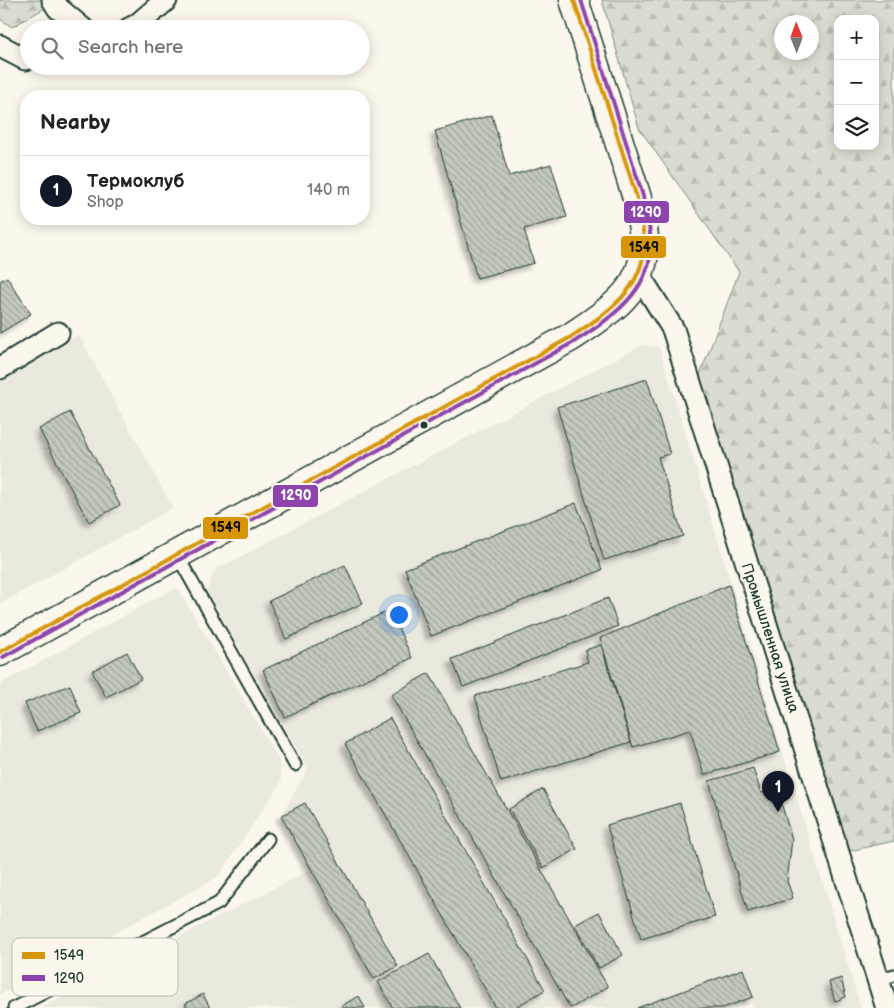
<!DOCTYPE html>
<meta charset="utf-8">
<style>
body{margin:0;font-family:"Balsamiq Sans",sans-serif;background:#f2f2f2;color:#222}
.controls{position:absolute;right:15px;top:15px;display:grid;overflow:hidden;border-radius:10px;box-shadow:0 2px 12px #0003}
.controls button{width:45px;height:45px;display:grid;place-items:center;padding:0;border:0;border-bottom:1px solid #e0e0e0;background:#fff;color:#222;font:25px sans-serif}
.compass{position:absolute;left:774px;top:15px;width:45px;height:45px;border-radius:50%;background:#fff;box-shadow:0 2px 12px #0003;rotate:359deg}
.you{position:absolute;left:398px;top:614px;width:18px;height:18px;margin:-12px;border:4px solid #fff;border-radius:50%;background:#1a73e8;box-shadow:0 0 0 8px #1a73e833}
.badge{display:grid;place-items:center;width:32px;height:32px;border-radius:50%;background:#111827;color:#fff;font-size:16px;font-weight:700}
.pin{position:absolute;translate:-50% -41px;filter:drop-shadow(0 1px 2px #0008)}
.pin::after{content:'';position:absolute;top:26px;width:18px;height:15px;background:inherit;clip-path:polygon(0 0,100% 0,50% 100%)}
.list{margin:0;padding:0;list-style:none}
h2{display:flex;justify-content:space-between;align-items:center;height:65px;margin:0;padding:0 20px;font-size:21px}
h2 small{font-size:16px;font-weight:400;color:#767676}
.list li{display:grid;grid-template-columns:32px 1fr auto;gap:15px;align-items:center;box-sizing:border-box;height:70px;padding:0 20px;border-top:1px solid #e0e0e0}
.list b{display:block;font-size:19px;white-space:nowrap}
.list p{margin:0;font-size:16px;white-space:nowrap;color:#767676}
.list em{font-size:16px;font-style:normal;color:#767676}
.icon{flex:none;width:28px;height:28px;fill:none;stroke:currentColor;stroke-width:2;stroke-linecap:round;stroke-linejoin:round}
.map{position:relative;flex:none;width:894px;height:1008px;overflow:hidden}
.search{position:absolute;background:#fff;box-shadow:0 2px 12px #0003;left:20px;top:20px;width:350px;height:55px;display:flex;align-items:center;gap:12px;box-sizing:border-box;padding:0 18px;border-radius:28px;color:#767676;font-size:19px}
.panel{position:absolute;background:#fff;box-shadow:0 2px 12px #0003;left:20px;top:90px;width:350px;height:135px;border-radius:20px}
.map>svg:first-child{display:block}
.built{fill:#eae9de}
.forest{fill:url(#forest-firs);stroke:#7d8c82;fill-rule:evenodd}
.building{fill:url(#building-back-hatch);stroke:#1f3d34;filter:url(#shadow)}
.lines{fill:none;stroke-linecap:round;stroke-linejoin:round}
.service-casing{stroke:#1f3d34;stroke-width:15}
.minor-casing{stroke:#1f3d34;stroke-width:25}
.secondary-casing{stroke:#1f3d34;stroke-width:31}
.service{stroke:#fbf7ec;stroke-width:11}
.minor{stroke:#fbf7ec;stroke-width:21}
.secondary{stroke:#fbf7ec;stroke-width:28}
.bus-1-casing{stroke:#fbf7ec;stroke-width:8}
.bus-2-casing{stroke:#fbf7ec;stroke-width:8}
.bus-1{stroke:#d79608;stroke-width:4}
.bus-2{stroke:#8e44ad;stroke-width:4}
.bus-dot{fill:#1f3d34;stroke:#fbf7ec;stroke-width:2}
.labels{text-anchor:middle;dominant-baseline:central;stroke-width:5;stroke-linejoin:round;paint-order:stroke}
.street-label{font-size:15px;fill:#1f3d34;stroke:#fbf7ec}
.key{fill:#fbf7ec;stroke:#b9bfb5;stroke-width:1}
.key-label{font-size:14px;fill:#1f3d34}
.line-badge{stroke:#fbf7ec;stroke-width:2}
.badge-label{font-size:14px;text-anchor:middle;font-weight:bold;fill:#fff}
.pale-badge-label{font-size:14px;text-anchor:middle;font-weight:bold;fill:#111}
</style>
<div class="map">
<svg width="894" height="1008" viewBox="0 0 894 1008">
<defs>
<pattern id="forest-firs" width="22" height="20" patternUnits="userSpaceOnUse" patternTransform="scale(1.25)"><rect width="22" height="20" fill="#dbdcd1"/><path d="M5 1l3.5 6h-7zM16 11l3.5 6h-7z" fill="#bcbeb4"/></pattern>
<pattern id="building-back-hatch" width="6" height="6" patternUnits="userSpaceOnUse" patternTransform="scale(1.25)"><rect width="6" height="6" fill="#c4c9be"/><path d="M-1 5l2 2M0 0l6 6M5-1l2 2" fill="none" stroke="#9fa49b"/></pattern>
<filter id="shadow"><feDropShadow dx="-4.5" dy="4.5" stdDeviation="2.5" flood-color="#0004"/></filter>
</defs>
<rect width="100%" height="100%" fill="#fbf7ec"/>
<filter id="ink" filterUnits="userSpaceOnUse"><feTurbulence type="fractalNoise" baseFrequency=".02" numOctaves="2"/><feDisplacementMap in="SourceGraphic" scale="10" xChannelSelector="R" yChannelSelector="G"/><feConvolveMatrix kernelMatrix="1 2 1 2 8 2 1 2 1" color-interpolation-filters="sRGB"/></filter>
<g filter="url(#ink)">
<g class="built">
<path d="M 78,334 L 173,508 L 0,604 L 0,381 Z"/>
<path d="M 642,345 L 659,347 L 861,1008 L 754,1008 L 752,1001 L 734,1008 L 41,1008 L 310,870 L 281,816 L 308,769 L 207,591 L 215,570 Z"/>
<path d="M 177,587 L 279,760 L 281,782 L 218,877 L 0,995 L 0,684 Z"/>
</g>
<g class="forest">
<path d="M 0,0 L 59,0 L 12,27 L 0,19 Z"/>
<path d="M 602,0 L 894,0 L 894,841 L 845,852 L 698,380 L 739,272 L 639,128 ZM 838,19 L 875,19 L 875,146 L 838,146 ZM 782,22 L 812,22 L 812,52 L 782,52 Z"/>
</g>
<g class="building">
<path d="M 492,115 L 509,176 L 551,164 L 567,217 L 524,229 L 534,263 L 477,278 L 435,131 Z"/>
<path d="M 7,277 L 31,314 L 0,333 L 0,281 Z"/>
<path d="M 647,379 L 670,454 L 658,457 L 683,536 L 604,560 L 557,407 Z"/>
<path d="M 70,412 L 120,505 L 89,522 L 39,429 Z"/>
<path d="M 576,503 L 602,570 L 431,636 L 405,569 Z"/>
<path d="M 345,565 L 363,603 L 286,639 L 269,601 Z"/>
<path d="M 729,585 L 780,752 L 704,775 L 690,730 L 633,747 L 600,638 Z"/>
<path d="M 608,598 L 618,626 L 463,687 L 452,659 Z"/>
<path d="M 390,610 L 412,658 L 285,717 L 263,670 Z"/>
<path d="M 601,645 L 631,742 L 501,782 L 475,696 L 588,662 L 585,650 Z"/>
<path d="M 127,652 L 141,679 L 106,697 L 92,671 Z"/>
<path d="M 429,673 L 608,987 L 571,1008 L 570,1008 L 391,695 Z"/>
<path d="M 70,685 L 81,713 L 37,731 L 25,703 Z"/>
<path d="M 390,718 L 545,990 L 514,1008 L 496,1008 L 345,744 Z"/>
<path d="M 753,768 L 761,793 L 777,789 L 792,839 L 787,881 L 793,898 L 748,912 L 709,781 Z"/>
<path d="M 543,789 L 577,849 L 543,868 L 509,809 Z"/>
<path d="M 305,803 L 398,966 L 374,979 L 281,816 Z"/>
<path d="M 680,803 L 715,917 L 641,939 L 607,825 Z"/>
<path d="M 599,912 L 623,955 L 599,968 L 575,925 Z"/>
<path d="M 429,954 L 460,1008 L 393,1008 L 378,982 Z"/>
<path d="M 743,969 L 753,997 L 723,1008 L 637,1008 Z"/>
<path d="M 841,978 L 846,997 L 835,1001 L 829,982 Z"/>
<path d="M 203,994 L 210,1008 L 187,1008 L 185,1004 Z"/>
<path d="M 359,996 L 365,1008 L 342,1008 L 341,1006 Z"/>
</g>
<g class="lines">
<g class="service-casing">
<g id="service">
<path d="M 177,555 L 295,765"/>
<path d="M 878,980 L 894,975"/>
<path d="M 14,1008 L 219,903 L 268,839"/>
</g>
</g>
<g class="minor-casing">
<g id="minor">
<path d="M 53,0 L 58,8 L 83,29"/>
<path d="M 129,29 L 137,25 L 166,0"/>
<path d="M 0,46 L 25,59 L 29,58"/>
<path d="M 639,275 L 673,329 L 887,1008"/>
<path d="M 0,368 L 58,333"/>
</g>
</g>
<g class="secondary-casing">
<path id="secondary" d="M 0,652 L 571,337 C 602,316 641,294 644,252 C 646,234 640,216 637,198 L 574,0"/>
</g>
<use href="#service" class="service"/>
<use href="#minor" class="minor"/>
<use href="#secondary" class="secondary"/>
<g class="bus-1-casing">
<path id="bus-1" d="M 0,652 L 571,337 C 605,314 644,290 644,244 C 644,228 640,213 637,198 L 574,0"/>
</g>
<g class="bus-2-casing">
<path id="bus-2" d="M 3,657 L 574,342 C 609,319 650,293 651,246 C 651,229 646,213 643,196 L 581,0"/>
</g>
<use href="#bus-1" class="bus-1"/>
<use href="#bus-2" class="bus-2"/>
</g>
</g>
<circle class="bus-dot" cx="424" cy="425" r="4.5"/>
<g class="labels">
<g class="street-label">
<text transform="translate(770 638) rotate(72)">Промышленная улица</text>
</g>
</g>
<rect x="12" y="938" width="166" height="58" rx="8" class="key"/>
<rect x="22" y="952" width="23" height="7" fill="#d79608"/>
<rect x="22" y="975" width="23" height="6" fill="#8e44ad"/>
<g class="key-label">
<text x="54" y="960">1549</text>
<text x="54" y="983">1290</text>
</g>
<g class="line-badge">
<rect x="623" y="200" width="47" height="24" rx="5" fill="#8e44ad"/>
<rect x="620" y="235" width="47" height="24" rx="5" fill="#d79608"/>
<rect x="272" y="484" width="47" height="24" rx="5" fill="#8e44ad"/>
<rect x="202" y="516" width="47" height="24" rx="5" fill="#d79608"/>
</g>
<g class="badge-label">
<text x="646" y="217">1290</text>
<text x="296" y="500">1290</text>
</g>
<g class="pale-badge-label">
<text x="644" y="252">1549</text>
<text x="226" y="532">1549</text>
</g>
</svg>
<div class="controls">
<button>+</button>
<button>−</button>
<button><svg class="icon" aria-label="layers" viewBox="0 0 24 24"><path d="M12 4l9 5-9 5-9-5zM3 14l9 5 9-5"/></svg></button>
</div>
<svg class="compass" viewBox="-18 -18 36 36"><path d="M0-13l5 13h-10z" fill="#e53935"/><path d="M0 13l5-13h-10z" fill="#767676"/></svg>
<div class="you"></div>
<div class="pin badge" style="left:778px;top:812px">1</div>
<div class="search"><svg class="icon" aria-label="search" viewBox="0 0 24 24"><circle cx="10" cy="10" r="6"/><path d="M15 15l6 6"/></svg>Search here</div>
<section class="panel">
<h2>Nearby<small></small></h2>
<ul class="list">
<li><span class="badge">1</span><div><b>Термоклуб</b><p>Shop</p></div><em>140 m</em></li>
</ul>
</section>
</div>
